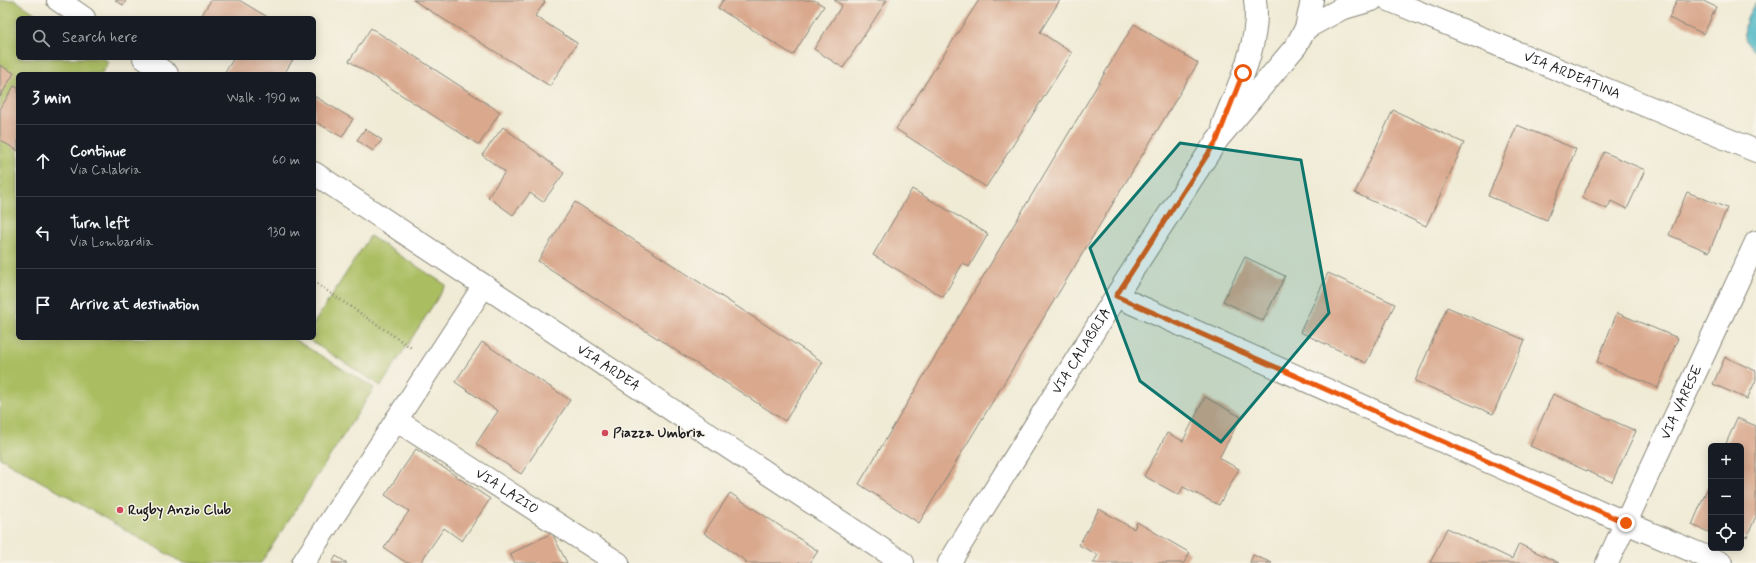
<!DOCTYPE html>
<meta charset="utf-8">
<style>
body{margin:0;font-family:Mynerve,sans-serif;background:#20242c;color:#f1f3f6}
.controls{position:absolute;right:12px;bottom:12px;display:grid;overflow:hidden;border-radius:6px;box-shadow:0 2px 10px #0003}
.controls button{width:36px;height:36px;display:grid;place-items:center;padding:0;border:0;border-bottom:1px solid #363941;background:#171b24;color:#f1f3f6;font:20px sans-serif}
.stop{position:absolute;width:12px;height:12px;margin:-9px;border:3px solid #ea580c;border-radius:50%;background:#fff}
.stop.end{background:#ea580c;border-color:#fff;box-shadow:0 1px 4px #0008}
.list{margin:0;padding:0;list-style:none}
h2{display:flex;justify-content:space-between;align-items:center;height:52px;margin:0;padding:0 16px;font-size:17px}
h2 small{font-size:13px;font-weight:400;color:#9ea1a6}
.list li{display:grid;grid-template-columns:26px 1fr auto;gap:12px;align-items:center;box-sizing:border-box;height:72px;padding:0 16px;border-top:1px solid #363941}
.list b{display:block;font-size:15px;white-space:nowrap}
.list p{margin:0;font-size:13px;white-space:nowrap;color:#9ea1a6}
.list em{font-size:13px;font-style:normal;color:#9ea1a6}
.icon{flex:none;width:22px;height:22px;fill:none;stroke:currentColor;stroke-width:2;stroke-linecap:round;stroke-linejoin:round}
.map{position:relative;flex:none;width:1756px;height:563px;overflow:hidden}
.search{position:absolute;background:#171b24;box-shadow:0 2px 10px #0003;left:16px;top:16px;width:300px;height:44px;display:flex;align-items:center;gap:10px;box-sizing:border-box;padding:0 14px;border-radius:6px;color:#9ea1a6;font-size:15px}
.panel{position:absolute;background:#171b24;box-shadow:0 2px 10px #0003;left:16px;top:72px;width:300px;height:268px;border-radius:6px}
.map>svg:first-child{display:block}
.green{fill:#aabd61;stroke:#636c3e}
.water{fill:#47b4c3;stroke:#326870}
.building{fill:#d9a88d}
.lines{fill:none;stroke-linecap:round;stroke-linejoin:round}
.street-casing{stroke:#868478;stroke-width:24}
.secondary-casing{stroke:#868478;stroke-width:24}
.path{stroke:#868478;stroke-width:2.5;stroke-dasharray:1 3;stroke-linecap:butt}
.street{stroke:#fff;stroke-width:22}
.secondary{stroke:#fff;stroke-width:22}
.route{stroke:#ea580c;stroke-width:5}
.marked{fill:#0f766e;fill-opacity:0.2;stroke:#0f766e;stroke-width:3;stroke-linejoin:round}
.poi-dot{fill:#d1495b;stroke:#f7f3e8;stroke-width:1.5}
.labels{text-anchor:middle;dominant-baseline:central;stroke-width:3;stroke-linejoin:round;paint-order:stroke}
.street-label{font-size:14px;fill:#1c1c1c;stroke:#f7f3e8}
.poi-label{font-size:14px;font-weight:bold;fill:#1c1c1c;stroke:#f7f3e8;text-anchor:start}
</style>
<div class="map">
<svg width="1756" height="563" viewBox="0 0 1756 563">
<rect width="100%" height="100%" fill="#f7f3e8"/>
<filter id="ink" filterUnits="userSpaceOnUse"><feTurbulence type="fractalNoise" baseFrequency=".025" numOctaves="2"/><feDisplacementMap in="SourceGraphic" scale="8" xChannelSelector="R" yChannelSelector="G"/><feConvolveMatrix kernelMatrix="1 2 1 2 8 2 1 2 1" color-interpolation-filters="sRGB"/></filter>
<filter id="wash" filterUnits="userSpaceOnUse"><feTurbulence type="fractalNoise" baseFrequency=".012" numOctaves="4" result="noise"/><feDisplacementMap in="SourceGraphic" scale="16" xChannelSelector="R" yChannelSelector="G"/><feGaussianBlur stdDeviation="0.9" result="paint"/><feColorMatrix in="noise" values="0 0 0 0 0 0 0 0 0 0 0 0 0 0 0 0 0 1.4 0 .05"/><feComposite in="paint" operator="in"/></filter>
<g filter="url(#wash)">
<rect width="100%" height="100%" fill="#f0ebd5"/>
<g class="green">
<path d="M 0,0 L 15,0 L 42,18 L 18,18 L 18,58 L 102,58 L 109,62 L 101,74 L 18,74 L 18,338 L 292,338 L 374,388 L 261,563 L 183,563 L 0,458 Z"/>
<path d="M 370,236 L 446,285 L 381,386 L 306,338 L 314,338 L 314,323 Z"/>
</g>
<path class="water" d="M 1756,2 L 1756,52 C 1737,41 1745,17 1756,2 Z"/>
<g id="blocks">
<g class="building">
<path d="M 115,0 L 126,0 L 123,5 Z"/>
<path d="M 211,0 L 239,0 L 269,18 L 200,18 Z"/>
<path d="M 413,0 L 542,0 L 545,2 L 535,16 L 577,43 L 550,86 Z"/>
<path d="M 723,0 L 814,0 L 824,6 L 793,55 L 718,8 Z"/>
<path d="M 834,0 L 887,0 L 843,68 L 814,49 L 842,5 Z"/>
<path d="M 979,0 L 1060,0 L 1040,32 L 1072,53 L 986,187 L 896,129 Z"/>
<path d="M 1677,0 L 1701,0 L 1716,7 L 1704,34 L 1669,18 Z"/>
<path d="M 1134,24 L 1198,63 L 919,523 L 859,484 Z"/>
<path d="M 371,28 L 500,112 L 479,145 L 349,61 Z"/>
<path d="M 234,58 L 294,58 L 284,74 L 229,74 L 225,72 Z"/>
<path d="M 0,65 L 14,73 L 0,97 Z"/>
<path d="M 14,86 L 18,88 L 18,151 L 0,140 L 0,109 Z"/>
<path d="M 314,96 L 353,119 L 342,137 L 314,121 Z"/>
<path d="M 1393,110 L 1464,143 L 1426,226 L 1355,193 Z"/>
<path d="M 1517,125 L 1576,149 L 1547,220 L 1488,196 Z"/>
<path d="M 503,127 L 564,173 L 543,202 L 530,193 L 513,215 L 488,197 L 505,172 L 482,155 Z"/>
<path d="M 365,129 L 382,140 L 373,151 L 357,140 Z"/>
<path d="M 1604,152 L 1645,170 L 1627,209 L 1611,201 L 1607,209 L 1582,198 Z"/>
<path d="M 912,189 L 988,234 L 969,267 L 963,263 L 943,297 L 873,255 Z"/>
<path d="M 1687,192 L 1727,208 L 1709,252 L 1669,235 Z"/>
<path d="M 575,202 L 823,362 L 785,421 L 538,261 Z"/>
<path d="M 1245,257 L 1285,276 L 1263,321 L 1223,301 Z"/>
<path d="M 1328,273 L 1395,304 L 1366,363 L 1300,332 Z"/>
<path d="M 1447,307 L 1525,340 L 1493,414 L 1415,381 Z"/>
<path d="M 1617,313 L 1678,338 L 1658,388 L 1597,362 Z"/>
<path d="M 482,342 L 570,400 L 521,474 L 476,444 L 498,411 L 455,382 Z"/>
<path d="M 1725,357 L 1756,371 L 1756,380 L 1747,399 L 1713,384 Z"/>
<path d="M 1553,394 L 1636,431 L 1612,482 L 1530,446 Z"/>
<path d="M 1205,397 L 1241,417 L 1219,458 L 1239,469 L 1219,505 L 1183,487 L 1179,495 L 1144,476 L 1167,433 L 1183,441 Z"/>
<path d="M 1737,418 L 1756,426 L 1756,516 L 1747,537 L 1741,534 L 1741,446 L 1725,446 Z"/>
<path d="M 416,449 L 490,499 L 462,541 L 444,528 L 420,563 L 407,563 L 384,548 L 409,511 L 385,495 Z"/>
<path d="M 1711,480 L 1711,533 L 1692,525 Z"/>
<path d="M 730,493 L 818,551 L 810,563 L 745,563 L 746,561 L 704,533 Z"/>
<path d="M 1099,509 L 1134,529 L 1137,522 L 1190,553 L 1184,563 L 1093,563 L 1098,555 L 1079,545 Z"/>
<path d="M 1447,528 L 1512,559 L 1519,544 L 1559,563 L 1430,563 Z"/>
<path d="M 552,533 L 567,563 L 515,563 L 510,554 Z"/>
<path d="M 1253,555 L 1272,563 L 1250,563 Z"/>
<path d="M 336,556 L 347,563 L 332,563 Z"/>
</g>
</g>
</g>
<g filter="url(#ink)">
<use href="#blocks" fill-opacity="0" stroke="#868478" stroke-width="1"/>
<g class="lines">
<g class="street-casing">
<g id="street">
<path d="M 58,0 L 84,18"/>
<path d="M 1306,28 L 1341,9 L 1372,0"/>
<path d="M 144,58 L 167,74"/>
<path d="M 1223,124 C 1238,86 1261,42 1255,0"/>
<path id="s1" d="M 314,173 L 903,563"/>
<path d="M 1116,296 L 1626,523 L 1721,563"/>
<path id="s2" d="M 396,420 L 618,563"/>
<path d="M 303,563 L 483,287"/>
<path id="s3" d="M 949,563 L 1116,296 L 1217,140 L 1296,46 L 1306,28 L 1312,0"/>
<path id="s4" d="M 1607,563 L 1756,242"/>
</g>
</g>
<g class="secondary-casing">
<g id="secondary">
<path id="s5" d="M 1389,0 L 1756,151"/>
</g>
</g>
<path class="path" d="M 317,284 L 413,349"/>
<use href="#street" class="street"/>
<use href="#secondary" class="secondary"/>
</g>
</g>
<g class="lines" filter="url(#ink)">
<path class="route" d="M 1243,73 L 1217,140 L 1116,296 L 1626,523"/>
</g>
<path class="marked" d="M 1180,143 L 1301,160 L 1329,313 L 1221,442 L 1140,381 L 1090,248 Z"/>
<g class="poi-dot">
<circle cx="605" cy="433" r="4"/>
<circle cx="120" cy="510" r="4"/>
</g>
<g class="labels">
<g class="street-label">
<text stroke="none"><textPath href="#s5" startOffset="198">VIA ARDEATINA</textPath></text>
<text stroke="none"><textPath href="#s3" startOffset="250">VIA CALABRIA</textPath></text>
<text stroke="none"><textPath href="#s1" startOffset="353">VIA ARDEA</textPath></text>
<text stroke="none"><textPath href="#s4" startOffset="177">VIA VARESE</textPath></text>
<text stroke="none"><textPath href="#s2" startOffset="132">VIA LAZIO</textPath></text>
</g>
<g class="poi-label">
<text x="613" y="433">Piazza Umbria</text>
<text x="128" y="510">Rugby Anzio Club</text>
</g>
</g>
</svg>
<div class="controls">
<button>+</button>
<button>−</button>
<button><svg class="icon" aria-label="locate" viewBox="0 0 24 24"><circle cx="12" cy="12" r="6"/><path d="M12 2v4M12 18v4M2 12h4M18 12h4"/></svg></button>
</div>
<div class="stop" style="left:1243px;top:73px"></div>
<div class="stop end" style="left:1626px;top:523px"></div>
<div class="search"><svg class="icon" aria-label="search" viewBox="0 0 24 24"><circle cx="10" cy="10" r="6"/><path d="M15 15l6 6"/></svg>Search here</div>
<section class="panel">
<h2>3 min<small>Walk · 190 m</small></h2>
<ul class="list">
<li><svg class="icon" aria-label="ahead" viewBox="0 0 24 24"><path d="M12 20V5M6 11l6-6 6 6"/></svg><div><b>Continue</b><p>Via Calabria</p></div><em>60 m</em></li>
<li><svg class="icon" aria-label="left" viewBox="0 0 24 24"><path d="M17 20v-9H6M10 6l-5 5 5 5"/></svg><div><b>Turn left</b><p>Via Lombardia</p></div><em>130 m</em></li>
<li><svg class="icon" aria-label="arrive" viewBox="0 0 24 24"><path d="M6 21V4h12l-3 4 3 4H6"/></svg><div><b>Arrive at destination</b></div></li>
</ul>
</section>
</div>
